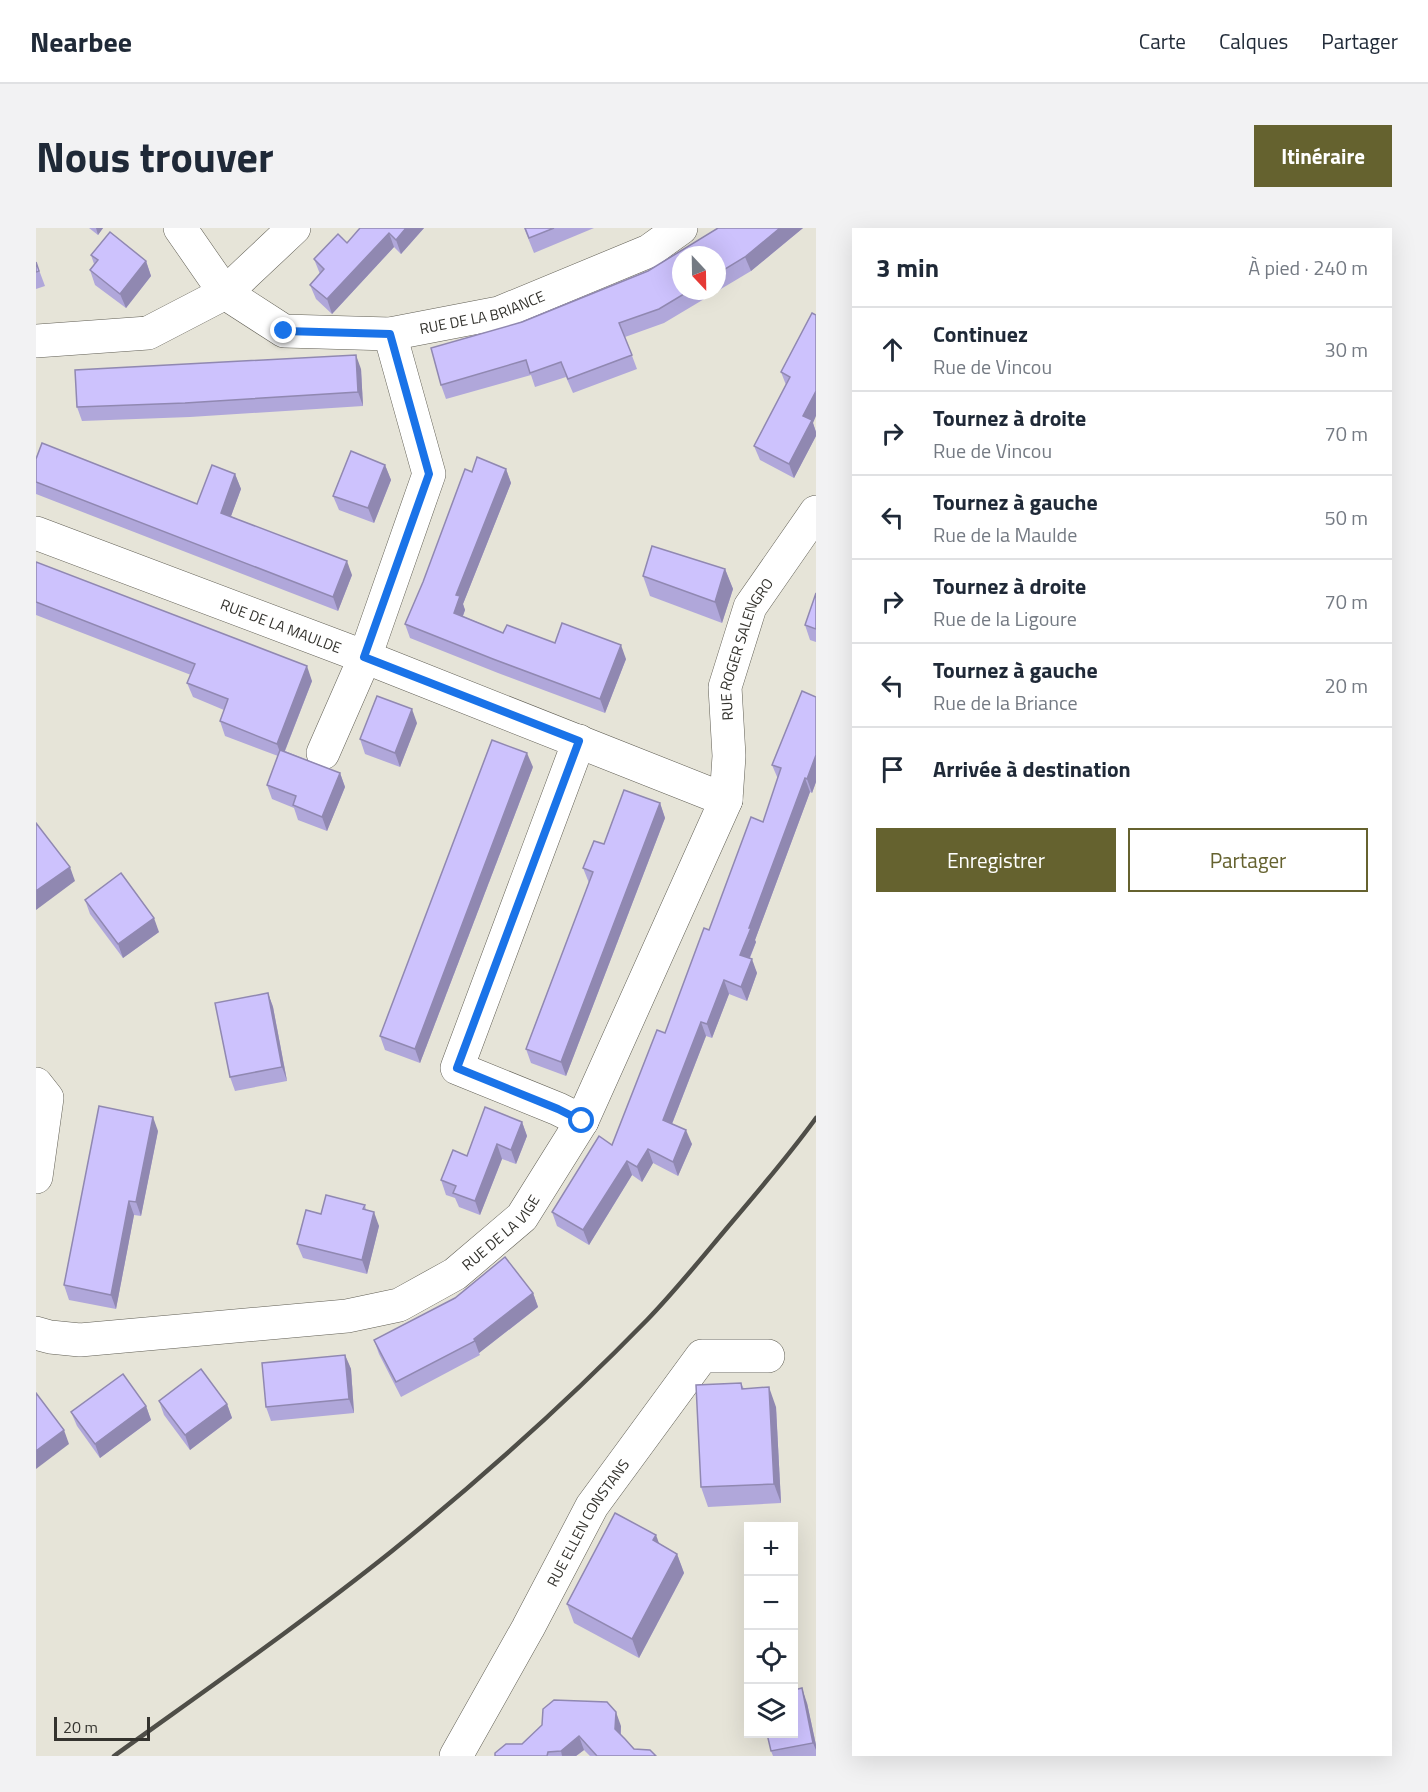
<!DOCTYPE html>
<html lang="fr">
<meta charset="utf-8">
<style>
body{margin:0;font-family:"Titillium Web",sans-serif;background:#f2f2f3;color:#1f2937}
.controls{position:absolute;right:18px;bottom:18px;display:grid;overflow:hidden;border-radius:0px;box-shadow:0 6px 24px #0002}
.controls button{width:54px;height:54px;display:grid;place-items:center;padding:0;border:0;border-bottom:2px solid #e0e1e3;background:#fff;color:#1f2937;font:30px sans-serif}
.compass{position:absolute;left:636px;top:18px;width:54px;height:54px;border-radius:50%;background:#fff;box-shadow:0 6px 24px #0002;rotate:158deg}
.scale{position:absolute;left:18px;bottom:15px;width:96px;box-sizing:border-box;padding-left:6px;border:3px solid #34332e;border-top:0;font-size:16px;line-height:21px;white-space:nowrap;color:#34332e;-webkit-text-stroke:4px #e6e4d8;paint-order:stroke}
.stop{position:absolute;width:18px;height:18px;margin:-14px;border:4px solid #1a73e8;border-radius:50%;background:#fff}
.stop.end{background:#1a73e8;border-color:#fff;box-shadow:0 2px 6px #0008}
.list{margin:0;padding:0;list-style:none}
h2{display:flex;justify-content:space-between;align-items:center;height:78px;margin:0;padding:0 24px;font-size:26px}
h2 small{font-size:20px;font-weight:400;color:#747a83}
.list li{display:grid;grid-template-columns:39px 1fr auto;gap:18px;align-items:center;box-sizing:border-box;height:84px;padding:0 24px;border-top:2px solid #e0e1e3}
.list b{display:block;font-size:22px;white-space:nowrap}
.list p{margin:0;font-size:20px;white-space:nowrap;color:#747a83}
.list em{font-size:20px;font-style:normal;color:#747a83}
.actions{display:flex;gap:12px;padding:18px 24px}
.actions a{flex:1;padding:14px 0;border:2px solid #65622f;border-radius:0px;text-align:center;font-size:21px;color:#65622f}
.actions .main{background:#65622f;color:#fff}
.icon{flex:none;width:33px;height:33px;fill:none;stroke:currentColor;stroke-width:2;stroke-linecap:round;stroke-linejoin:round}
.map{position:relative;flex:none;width:780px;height:1528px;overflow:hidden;border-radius:0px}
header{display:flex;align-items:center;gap:36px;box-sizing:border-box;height:84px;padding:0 30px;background:#fff;border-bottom:2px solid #e0e1e3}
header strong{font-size:28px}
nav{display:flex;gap:33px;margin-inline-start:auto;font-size:21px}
.intro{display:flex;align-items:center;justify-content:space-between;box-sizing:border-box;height:144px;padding:0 36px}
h1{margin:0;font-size:42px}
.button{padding:15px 27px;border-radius:0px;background:#65622f;color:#fff;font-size:21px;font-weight:700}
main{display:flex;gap:36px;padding:0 36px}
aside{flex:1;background:#fff;border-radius:0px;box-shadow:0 6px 24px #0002}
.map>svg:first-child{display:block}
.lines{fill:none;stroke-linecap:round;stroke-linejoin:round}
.street-casing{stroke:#605e54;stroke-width:34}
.street{stroke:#fff;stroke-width:33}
.rail{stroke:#4f4e48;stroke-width:4.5}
.wall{fill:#b0a7da;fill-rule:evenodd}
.shaded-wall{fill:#9088b1}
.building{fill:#cdc2fd;stroke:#9088b1;stroke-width:1.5}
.route{stroke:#1a73e8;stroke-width:8}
.labels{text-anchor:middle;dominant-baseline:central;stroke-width:4.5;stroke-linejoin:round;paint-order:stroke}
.street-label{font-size:15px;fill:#34332e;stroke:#e6e4d8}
</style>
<header>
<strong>Nearbee</strong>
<nav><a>Carte</a><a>Calques</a><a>Partager</a></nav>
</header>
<div class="intro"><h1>Nous trouver</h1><a class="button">Itinéraire</a></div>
<main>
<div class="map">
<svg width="780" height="1528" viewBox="0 0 780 1528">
<rect width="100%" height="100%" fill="#e6e4d8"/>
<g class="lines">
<g class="street-casing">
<g id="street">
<path id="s1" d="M 144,0 L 189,65 L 248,103 L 354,106 L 463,85 L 613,23 L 645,0"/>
<path d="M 0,113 L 112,105 L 189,65 L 258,0"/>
<path id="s2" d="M 0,305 L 329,429 L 690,572"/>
<path d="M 543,513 L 421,840 L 522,881 L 546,893"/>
<path d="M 287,525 L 329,429 L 393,246 L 354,106"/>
<path d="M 0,856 L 11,870 L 0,949"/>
<path id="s3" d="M 0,1105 L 14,1109 L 44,1112 L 311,1088 L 363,1077 L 419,1046 L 486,989 L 546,893 L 690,572 L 693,528 L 689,459 L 714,379 L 780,284"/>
<path id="s4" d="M 420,1528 L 492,1400 L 556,1278 L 666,1128 L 732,1128"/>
</g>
</g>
<use href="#street" class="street"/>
<path class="rail" d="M 78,1528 C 171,1461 266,1395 356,1323 C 445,1251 531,1174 611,1092 C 641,1061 668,1027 696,994 C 725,960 754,926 780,890"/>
</g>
<g class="wall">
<path d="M 53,0 L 67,0 L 62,7 Z"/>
<path d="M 324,0 L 388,0 L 365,26 L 358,19 L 296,86 L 280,71 L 274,57 L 284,46 L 278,31 L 311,15 Z"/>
<path d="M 488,0 L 558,0 L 498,25 Z"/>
<path d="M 682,0 L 767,0 L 715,43 L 628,95 L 589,109 L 601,141 L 537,165 L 530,149 L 499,159 L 495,147 L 410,171 L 405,157 L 486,94 L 612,43 ZM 681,27 L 681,63 L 645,63 Z"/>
<path d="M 55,27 L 110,33 L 115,48 L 90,80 L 59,57 L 54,42 L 58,36 Z"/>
<path d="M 0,34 L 9,58 L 0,61 Z"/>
<path d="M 776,85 L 777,195 L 780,204 L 780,208 L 758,250 L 724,232 L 718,218 L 750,157 L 745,144 Z"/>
<path d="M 325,141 L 327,178 L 154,189 L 46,193 L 41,179 Z"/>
<path d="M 0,231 L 161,276 L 199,246 L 205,261 L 195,288 L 316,347 L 302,383 L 0,266 Z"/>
<path d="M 349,237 L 355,252 L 338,295 L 303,282 L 297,268 Z"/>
<path d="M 470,241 L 475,255 L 427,376 L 429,382 L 427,388 L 467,405 L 519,415 L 590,431 L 569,485 L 462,445 L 374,410 L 369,396 L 436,244 Z"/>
<path d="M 0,334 L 276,453 L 249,523 L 304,545 L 309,559 L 291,603 L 262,592 L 258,580 L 236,571 L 231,557 L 242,528 L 189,508 L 184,493 L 188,482 L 157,469 L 151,455 L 155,447 L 0,387 Z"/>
<path d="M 689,341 L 697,361 L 686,395 L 614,368 L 607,348 Z"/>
<path d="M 780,365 L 780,414 L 774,412 L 769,397 Z"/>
<path d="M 780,469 L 780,554 L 776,565 L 774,564 L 719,712 L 720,714 L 714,730 L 721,745 L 711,773 L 693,766 L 676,810 L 670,808 L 636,896 L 656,916 L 642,948 L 617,935 L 606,954 L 596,947 L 553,1017 L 521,998 L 516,984 L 576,917 L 629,805 L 673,702 L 727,594 L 742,551 L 736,537 Z"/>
<path d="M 381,495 L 364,539 L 329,526 L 324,511 Z"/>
<path d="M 497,539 L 384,835 L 349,822 L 344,808 Z"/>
<path d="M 624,575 L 629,590 L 530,848 L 495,835 L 490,821 L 553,655 L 547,640 L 568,616 Z"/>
<path d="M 49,672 L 123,704 L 87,730 L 54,686 Z"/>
<path d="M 232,765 L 237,779 L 251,853 L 199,863 L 194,849 Z"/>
<path d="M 486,894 L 491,908 L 480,936 L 466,931 L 444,987 L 423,979 L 419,970 L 410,967 L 405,952 L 431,928 Z"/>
<path d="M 122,903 L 105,988 L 98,987 L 80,1081 L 33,1072 L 28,1057 Z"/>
<path d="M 329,977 L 330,982 L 343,998 L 331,1046 L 267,1030 L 261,1016 L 285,986 Z"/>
<path d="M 497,1065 L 502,1079 L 443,1125 L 444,1127 L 365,1169 L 343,1126 L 338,1112 Z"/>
<path d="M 309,1127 L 315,1141 L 318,1185 L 235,1193 L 230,1179 Z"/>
<path d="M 705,1155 L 708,1161 L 740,1179 L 745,1275 L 672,1279 L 665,1259 Z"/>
<path d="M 123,1173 L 191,1176 L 196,1190 L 154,1222 L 128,1187 Z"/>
<path d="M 110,1178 L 115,1192 L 64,1230 L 41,1198 L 35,1184 Z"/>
<path d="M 641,1326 L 648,1345 L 603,1430 L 538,1395 L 531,1376 Z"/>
<path d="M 771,1475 L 780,1517 L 780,1528 L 737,1528 L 735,1523 Z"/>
<path d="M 585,1498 L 585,1507 L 598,1521 L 620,1528 L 554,1528 L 548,1522 L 540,1528 L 459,1528 L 486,1516 Z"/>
</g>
<g class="shaded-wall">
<path d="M 60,0 L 67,0 L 62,7 Z"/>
<path d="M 370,0 L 388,0 L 365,26 L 360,12 Z"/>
<path d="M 744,0 L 767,0 L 715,43 L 709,29 Z"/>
<path d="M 353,5 L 358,19 L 296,86 L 291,71 Z"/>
<path d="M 110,33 L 115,48 L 90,80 L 84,66 Z"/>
<path d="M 320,127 L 325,141 L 327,178 L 322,164 Z"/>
<path d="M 780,163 L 780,188 L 777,195 L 780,204 L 780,208 L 758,250 L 753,236 L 767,188 Z"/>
<path d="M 349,237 L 355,252 L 338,295 L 332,280 Z"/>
<path d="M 470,241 L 475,255 L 427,376 L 429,382 L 423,398 L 418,385 L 420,367 Z"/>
<path d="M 199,246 L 205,261 L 191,299 L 185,285 Z"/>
<path d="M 311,333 L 316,347 L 302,383 L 297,369 Z"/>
<path d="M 689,341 L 697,361 L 686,395 L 679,374 Z"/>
<path d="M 585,417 L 590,431 L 569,485 L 564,471 Z"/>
<path d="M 271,438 L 276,453 L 246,530 L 241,516 Z"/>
<path d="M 376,481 L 381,495 L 364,539 L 359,525 Z"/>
<path d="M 491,525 L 497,539 L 384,835 L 379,821 Z"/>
<path d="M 780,527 L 780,554 L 776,565 L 771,551 Z"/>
<path d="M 304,545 L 309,559 L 291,603 L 286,589 Z"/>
<path d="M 769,550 L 774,564 L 719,712 L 720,714 L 709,741 L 704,727 L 713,700 Z"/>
<path d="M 624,575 L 629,590 L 530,848 L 525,834 Z"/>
<path d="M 34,639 L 39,653 L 0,682 L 0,663 Z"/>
<path d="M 118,690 L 123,704 L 87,730 L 82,716 Z"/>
<path d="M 716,731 L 721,745 L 711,773 L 705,759 Z"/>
<path d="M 688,752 L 693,766 L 676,810 L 671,796 Z"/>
<path d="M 232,765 L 237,779 L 251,853 L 246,839 Z"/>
<path d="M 665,794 L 670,808 L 632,906 L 627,892 Z"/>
<path d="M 117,889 L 122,903 L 105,988 L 100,974 Z"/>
<path d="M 486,894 L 491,908 L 480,936 L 475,922 Z"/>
<path d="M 650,902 L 656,916 L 642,948 L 637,934 Z"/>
<path d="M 461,916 L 466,931 L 444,987 L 439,973 Z"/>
<path d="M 612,921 L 617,935 L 606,954 L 601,939 Z"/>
<path d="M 591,933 L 596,947 L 553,1017 L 547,1002 Z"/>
<path d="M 93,973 L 98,987 L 80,1081 L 75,1067 Z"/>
<path d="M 338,984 L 343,998 L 331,1046 L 326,1032 Z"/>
<path d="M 497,1065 L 502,1079 L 443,1125 L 438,1111 Z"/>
<path d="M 309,1127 L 315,1141 L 318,1185 L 313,1171 Z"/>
<path d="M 733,1159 L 740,1179 L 745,1275 L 738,1256 Z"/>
<path d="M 191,1176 L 196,1190 L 154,1222 L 149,1207 Z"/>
<path d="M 110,1178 L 115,1192 L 64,1230 L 59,1216 Z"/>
<path d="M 28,1202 L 33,1216 L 0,1241 L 0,1223 Z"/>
<path d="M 620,1307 L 627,1326 L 617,1312 Z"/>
<path d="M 641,1326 L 648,1345 L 603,1430 L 596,1411 Z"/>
<path d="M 766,1460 L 771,1475 L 780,1517 L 780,1522 L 777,1515 Z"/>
<path d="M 580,1484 L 585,1498 L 584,1514 L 579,1501 Z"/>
<path d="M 543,1508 L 548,1522 L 540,1528 L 526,1528 L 525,1523 Z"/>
</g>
<g class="building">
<path d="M 324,0 L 370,0 L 360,12 L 353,5 L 291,71 L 274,57 L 288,41 L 278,31 L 302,6 L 311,15 Z"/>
<path d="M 489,0 L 518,0 L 493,10 Z"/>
<path d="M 682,0 L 744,0 L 709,29 L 681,46 L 681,27 L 645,27 L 645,63 L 653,63 L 623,81 L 583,95 L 596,127 L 532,151 L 525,134 L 494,145 L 490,132 L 405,157 L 395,120 L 486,94 L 612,43 Z"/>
<path d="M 74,4 L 110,33 L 84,66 L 54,42 L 62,32 L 55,27 Z"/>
<path d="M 0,34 L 3,43 L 0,44 Z"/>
<path d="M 776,85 L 780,87 L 780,163 L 767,188 L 776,192 L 753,236 L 718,218 L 754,149 L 745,144 Z"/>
<path d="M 320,127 L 322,164 L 149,175 L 41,179 L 39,142 Z"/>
<path d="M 6,215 L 161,276 L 176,237 L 199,246 L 185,285 L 311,333 L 297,369 L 0,254 L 0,231 Z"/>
<path d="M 315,223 L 349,237 L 332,280 L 297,268 Z"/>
<path d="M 441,229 L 470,241 L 420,367 L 424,368 L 418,385 L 467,405 L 471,397 L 519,415 L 526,395 L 585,417 L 564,471 L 457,431 L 369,396 L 387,354 L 429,241 L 436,244 Z"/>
<path d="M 616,318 L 689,341 L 679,374 L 607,348 Z"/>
<path d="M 0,334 L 271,438 L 241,516 L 184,493 L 192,471 L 151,455 L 159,436 L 0,374 Z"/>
<path d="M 780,365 L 780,401 L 769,397 Z"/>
<path d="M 766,463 L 780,469 L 780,527 L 771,551 L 769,550 L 713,700 L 715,700 L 704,727 L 716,731 L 705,759 L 688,752 L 671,796 L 665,794 L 627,892 L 650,902 L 637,934 L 612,921 L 601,939 L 591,933 L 547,1002 L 516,984 L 563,908 L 576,917 L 621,802 L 629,805 L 668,700 L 673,702 L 715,589 L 727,594 L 745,540 L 736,537 Z"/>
<path d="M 341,468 L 376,481 L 359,525 L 324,511 Z"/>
<path d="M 456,512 L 491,525 L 379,821 L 344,808 Z"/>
<path d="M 244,522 L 304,545 L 286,589 L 257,577 L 260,568 L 231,557 Z"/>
<path d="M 588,562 L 624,575 L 525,834 L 490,821 L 557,644 L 547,640 L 558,613 L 568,616 Z"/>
<path d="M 0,595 L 34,639 L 0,663 Z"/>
<path d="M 85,645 L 118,690 L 82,716 L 49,672 Z"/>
<path d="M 232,765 L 246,839 L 194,849 L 179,775 Z"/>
<path d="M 63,878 L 117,889 L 100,974 L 93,973 L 75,1067 L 28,1057 Z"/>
<path d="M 449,879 L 486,894 L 475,922 L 461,916 L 439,973 L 417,965 L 420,958 L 405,952 L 417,922 L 431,928 Z"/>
<path d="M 290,967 L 329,977 L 327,981 L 338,984 L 326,1032 L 261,1016 L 270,982 L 285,986 Z"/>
<path d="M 469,1029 L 497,1065 L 438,1111 L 439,1113 L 360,1154 L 338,1112 L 419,1070 Z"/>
<path d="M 309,1127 L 313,1171 L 230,1179 L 226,1135 Z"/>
<path d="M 165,1141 L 191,1176 L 149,1207 L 123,1173 Z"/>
<path d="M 87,1146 L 110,1178 L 59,1216 L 35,1184 Z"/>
<path d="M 705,1155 L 706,1161 L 733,1159 L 738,1256 L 665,1259 L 660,1157 Z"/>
<path d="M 0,1165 L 28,1202 L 0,1223 Z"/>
<path d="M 579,1285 L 620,1307 L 617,1312 L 641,1326 L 596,1411 L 531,1376 Z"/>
<path d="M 766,1460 L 777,1515 L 735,1523 L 731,1506 L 758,1506 L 758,1462 Z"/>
<path d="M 518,1472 L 571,1474 L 580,1484 L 579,1501 L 589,1511 L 598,1521 L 614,1522 L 620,1528 L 561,1528 L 543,1508 L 525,1523 L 512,1524 L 511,1528 L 459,1528 L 459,1525 L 470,1516 L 486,1516 L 506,1497 L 507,1481 Z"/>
</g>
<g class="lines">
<path class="route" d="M 248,103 L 354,106 L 393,246 L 328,429 L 543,513 L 421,840 L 522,881 L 546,893"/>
</g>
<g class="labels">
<g class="street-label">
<text stroke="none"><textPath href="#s1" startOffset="350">RUE DE LA BRIANCE</textPath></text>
<text stroke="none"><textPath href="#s2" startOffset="262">RUE DE LA MAULDE</textPath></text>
<text stroke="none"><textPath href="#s3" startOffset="1138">RUE ROGER SALENGRO</textPath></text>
<text stroke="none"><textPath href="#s3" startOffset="492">RUE DE LA VIGE</textPath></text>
<text stroke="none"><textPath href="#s4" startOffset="268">RUE ELLEN CONSTANS</textPath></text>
</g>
</g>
</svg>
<div class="controls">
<button>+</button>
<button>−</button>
<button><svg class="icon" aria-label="locate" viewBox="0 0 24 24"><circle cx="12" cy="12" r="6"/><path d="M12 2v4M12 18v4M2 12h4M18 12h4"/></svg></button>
<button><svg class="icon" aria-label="layers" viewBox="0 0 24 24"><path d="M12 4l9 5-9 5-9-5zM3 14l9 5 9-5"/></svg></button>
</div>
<svg class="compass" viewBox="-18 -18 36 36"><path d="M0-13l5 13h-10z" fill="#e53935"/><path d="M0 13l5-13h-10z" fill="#747a83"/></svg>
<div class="scale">20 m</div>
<div class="stop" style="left:546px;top:893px"></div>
<div class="stop end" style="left:248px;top:103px"></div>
</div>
<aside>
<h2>3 min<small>À pied · 240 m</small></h2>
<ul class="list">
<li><svg class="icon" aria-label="ahead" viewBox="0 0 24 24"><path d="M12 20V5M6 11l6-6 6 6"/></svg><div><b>Continuez</b><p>Rue de Vincou</p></div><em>30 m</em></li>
<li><svg class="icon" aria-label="right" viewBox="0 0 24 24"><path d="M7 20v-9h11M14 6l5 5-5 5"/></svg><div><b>Tournez à droite</b><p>Rue de Vincou</p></div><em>70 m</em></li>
<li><svg class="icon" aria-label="left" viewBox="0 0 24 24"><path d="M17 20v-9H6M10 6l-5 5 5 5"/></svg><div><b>Tournez à gauche</b><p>Rue de la Maulde</p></div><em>50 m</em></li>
<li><svg class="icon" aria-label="right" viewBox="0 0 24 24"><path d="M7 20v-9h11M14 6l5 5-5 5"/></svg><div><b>Tournez à droite</b><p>Rue de la Ligoure</p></div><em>70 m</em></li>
<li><svg class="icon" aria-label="left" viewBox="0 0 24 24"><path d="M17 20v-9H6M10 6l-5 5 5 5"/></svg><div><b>Tournez à gauche</b><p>Rue de la Briance</p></div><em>20 m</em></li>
<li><svg class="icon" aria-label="arrive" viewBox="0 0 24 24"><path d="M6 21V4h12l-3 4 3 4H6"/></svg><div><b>Arrivée à destination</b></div></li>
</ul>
<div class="actions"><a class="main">Enregistrer</a><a>Partager</a></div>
</aside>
</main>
